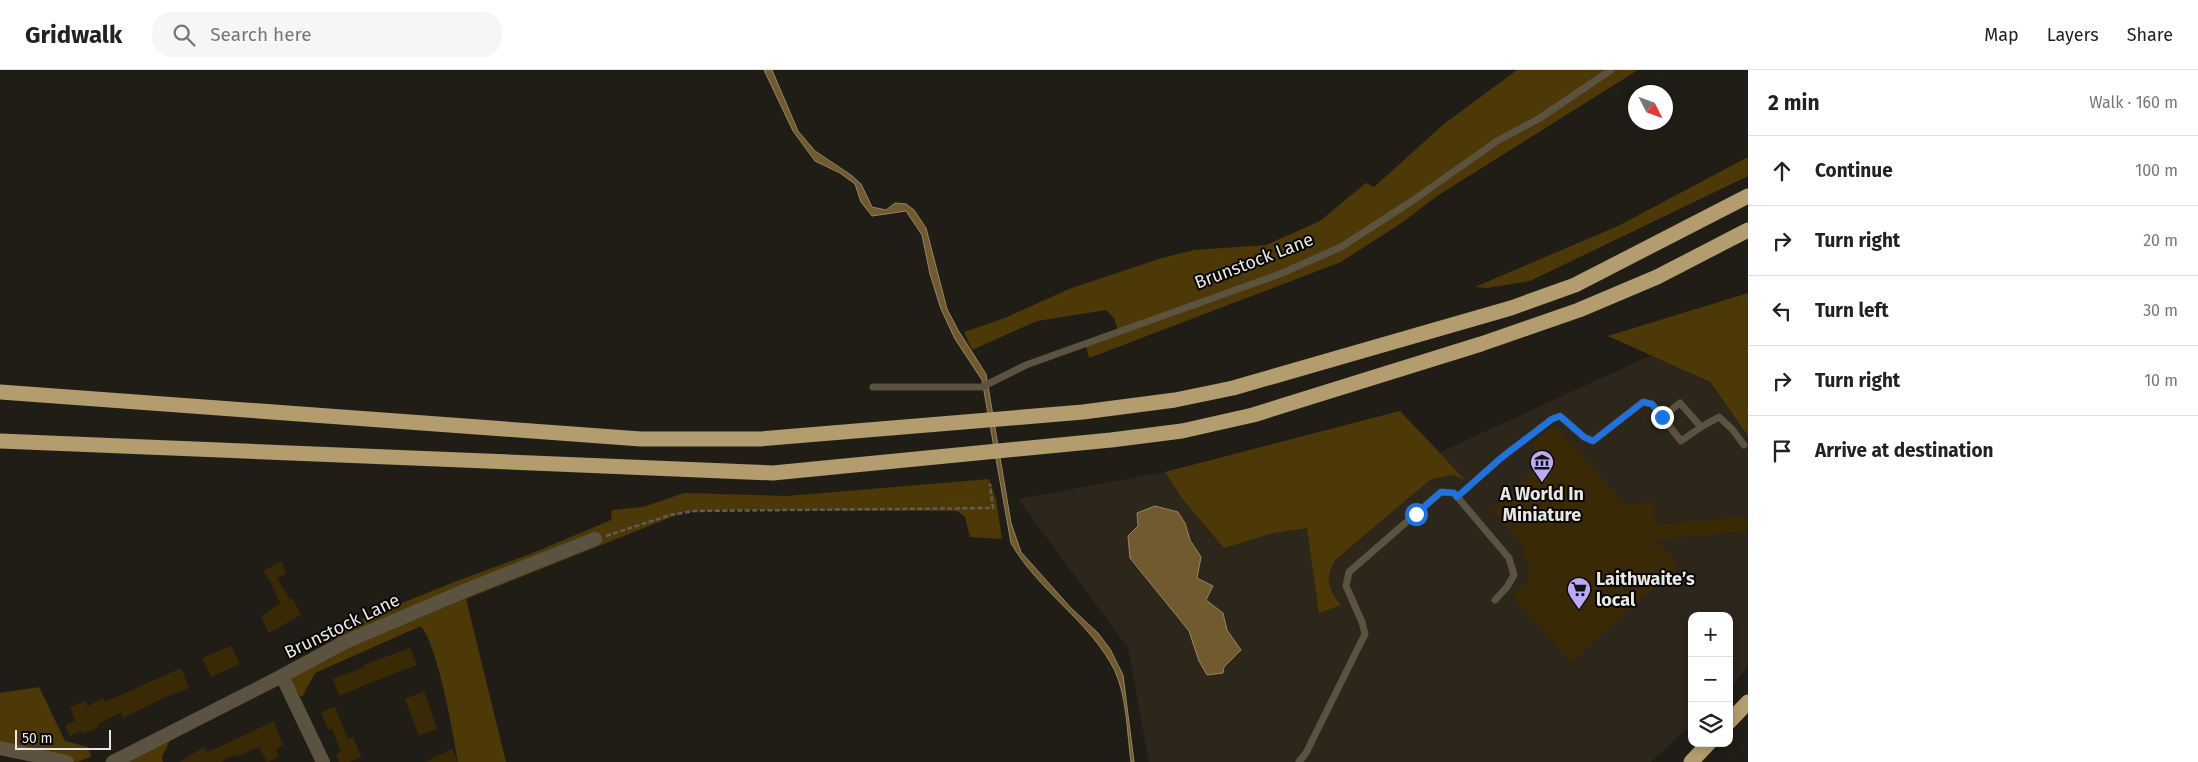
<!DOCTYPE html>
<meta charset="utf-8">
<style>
body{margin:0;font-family:"Fira Sans",sans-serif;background:#f6f6f6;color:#222}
.controls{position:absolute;right:15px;bottom:15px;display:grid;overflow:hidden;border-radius:10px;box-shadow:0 2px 8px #0003}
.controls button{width:45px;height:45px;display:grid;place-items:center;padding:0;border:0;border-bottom:1px solid #e0e0e0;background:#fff;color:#222;font:25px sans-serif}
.compass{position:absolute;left:1628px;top:15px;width:45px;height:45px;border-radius:50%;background:#fff;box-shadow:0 2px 8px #0003;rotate:132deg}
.scale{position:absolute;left:15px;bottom:12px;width:96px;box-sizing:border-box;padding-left:5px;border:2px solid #eae8e4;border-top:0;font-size:14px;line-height:18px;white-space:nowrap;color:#eae8e4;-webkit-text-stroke:4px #080705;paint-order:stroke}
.stop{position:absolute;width:15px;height:15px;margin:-11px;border:4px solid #1a73e8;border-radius:50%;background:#fff}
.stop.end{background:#1a73e8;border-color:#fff;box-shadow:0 1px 5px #0008}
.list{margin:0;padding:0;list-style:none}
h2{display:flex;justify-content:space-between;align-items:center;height:65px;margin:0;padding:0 20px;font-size:21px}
h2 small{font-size:16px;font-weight:400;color:#767676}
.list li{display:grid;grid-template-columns:32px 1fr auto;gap:15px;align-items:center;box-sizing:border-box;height:70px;padding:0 20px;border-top:1px solid #e0e0e0}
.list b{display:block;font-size:19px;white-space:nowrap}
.list em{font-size:16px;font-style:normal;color:#767676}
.icon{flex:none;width:28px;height:28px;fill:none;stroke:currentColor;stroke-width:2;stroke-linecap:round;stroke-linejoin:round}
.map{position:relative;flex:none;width:1748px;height:692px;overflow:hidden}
header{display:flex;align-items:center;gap:30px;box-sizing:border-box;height:70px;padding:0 25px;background:#fff;border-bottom:1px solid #e0e0e0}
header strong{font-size:24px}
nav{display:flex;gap:28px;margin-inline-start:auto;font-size:18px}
.search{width:350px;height:45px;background:#f6f6f6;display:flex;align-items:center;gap:12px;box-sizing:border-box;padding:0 18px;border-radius:20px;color:#767676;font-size:19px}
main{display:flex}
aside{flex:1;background:#fff}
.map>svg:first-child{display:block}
.built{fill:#2c261b}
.green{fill:#4d3908}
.water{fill:#715b2e;stroke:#958565}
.building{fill:#392905}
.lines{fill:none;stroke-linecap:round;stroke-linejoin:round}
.path{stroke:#605d58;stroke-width:2.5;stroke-dasharray:5 2.5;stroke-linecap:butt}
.lane{stroke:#5b5240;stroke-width:7}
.street{stroke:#5b5240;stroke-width:14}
.highway{stroke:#b39c6d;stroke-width:15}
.route{stroke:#1a73e8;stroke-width:6}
.labels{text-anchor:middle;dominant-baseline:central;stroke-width:4;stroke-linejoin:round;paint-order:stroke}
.street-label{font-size:18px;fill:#eae8e4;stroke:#080705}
.poi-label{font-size:18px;font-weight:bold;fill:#eae8e4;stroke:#080705}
</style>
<header>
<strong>Gridwalk</strong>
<div class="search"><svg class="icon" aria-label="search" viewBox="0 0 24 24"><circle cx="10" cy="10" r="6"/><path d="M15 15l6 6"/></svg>Search here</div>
<nav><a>Map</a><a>Layers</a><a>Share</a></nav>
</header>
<main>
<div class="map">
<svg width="1748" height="692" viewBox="0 0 1748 692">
<rect width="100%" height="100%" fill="#201d17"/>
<path class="built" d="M 1652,285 L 1710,313 L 1748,366 L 1748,596 L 1729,619 L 1729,546 L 1692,546 L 1692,654 L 1651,692 L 1149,692 L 1128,578 L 1018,429 L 1165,402 L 1400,341 L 1440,382 Z"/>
<g class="green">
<path d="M 1517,0 L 1638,0 L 1437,126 L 1403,152 L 1341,192 L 1089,288 L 1085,273 L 1119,263 L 1114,248 L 1106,240 L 1037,251 L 972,280 L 964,262 L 1005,248 L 1069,219 L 1162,188 L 1194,180 L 1266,175 L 1320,151 L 1366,113 L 1374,117 L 1444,54 Z"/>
<path d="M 1748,87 L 1748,106 L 1530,211 L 1487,218 L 1475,217 L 1618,156 Z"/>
<path d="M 1748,223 L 1748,366 L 1710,312 L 1608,266 Z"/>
<path d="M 1400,341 L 1465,410 L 1453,405 L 1431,409 L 1335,490 C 1325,509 1327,518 1341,535 L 1319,543 L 1307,458 L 1273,463 L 1224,478 L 1181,427 L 1165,402 Z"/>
<path d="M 989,409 L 996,429 L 1002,469 L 970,467 L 965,447 L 957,441 L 738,440 L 684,442 L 466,529 L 506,692 L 458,692 C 453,662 438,577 421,556 L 315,603 L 302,627 L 300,626 L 291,612 L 296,595 L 336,569 L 340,558 L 454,512 L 528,485 L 611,450 L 612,440 L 643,437 L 684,423 L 787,426 Z"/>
<path d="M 39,617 L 65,671 L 88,677 L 91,687 L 77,692 L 0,672 L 0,623 Z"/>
<path d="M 164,659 L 170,670 L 162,687 L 163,692 L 104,692 Z"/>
</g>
<g class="water">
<path d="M 764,0 L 772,0 L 798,61 L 815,81 L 851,105 L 861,114 L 872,137 L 886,140 L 895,133 L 906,134 L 914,140 L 926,158 L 947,239 L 958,260 L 986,304 L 1011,453 L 1021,482 L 1071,538 L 1098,563 L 1110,579 L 1123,605 L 1134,692 L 1131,692 C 1127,663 1127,628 1115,601 C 1090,551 1038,521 1011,473 L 982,310 L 955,269 L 941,239 L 930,204 L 922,165 L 906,141 L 872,146 L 861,132 L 855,114 L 840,103 L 815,91 L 793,61 Z"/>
<path d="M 1155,436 L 1178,442 L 1185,453 L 1190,470 L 1201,487 L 1197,508 L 1213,516 L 1206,530 L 1223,543 L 1227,560 L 1241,580 L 1224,597 L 1223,603 L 1207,605 L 1199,591 L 1189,561 L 1130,488 L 1128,466 L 1138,456 L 1137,443 Z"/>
</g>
<g class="building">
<path d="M 1554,355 L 1626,435 L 1654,432 L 1656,455 L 1748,446 L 1748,461 L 1656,470 L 1679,495 L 1571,592 L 1512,526 L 1531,510 L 1526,505 L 1533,498 L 1520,484 L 1526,478 L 1491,439 L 1545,391 L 1531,375 Z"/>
<path d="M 282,491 L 286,504 L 277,508 L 290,529 L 293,529 L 301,545 L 269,563 L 261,547 L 280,533 L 270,511 L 263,501 Z"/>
<path d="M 231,576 L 240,594 L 211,607 L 202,588 Z"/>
<path d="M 410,578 L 417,595 L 357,618 L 357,619 L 339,626 L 333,609 L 364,597 L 363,595 Z"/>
<path d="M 181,598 L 189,618 L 161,629 L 123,648 L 121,642 L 97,655 L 98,658 L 83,663 L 82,660 L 70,666 L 65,655 L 75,651 L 70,637 L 85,631 L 88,636 L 103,628 L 105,632 Z"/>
<path d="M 424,621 L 437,659 L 419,666 L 405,629 Z"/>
<path d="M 335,637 L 348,669 L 353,667 L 361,687 L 348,692 L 339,692 L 336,684 L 341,682 L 332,659 L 328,660 L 321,642 Z"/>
<path d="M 274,651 L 283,675 L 276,679 L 279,687 L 267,692 L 259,677 L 236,687 L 235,684 L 221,692 L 179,692 L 204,677 L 206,682 L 217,678 Z"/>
<path d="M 452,679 L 458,692 L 425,692 Z"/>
</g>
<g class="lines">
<g class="path">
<path d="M 986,324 L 990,331"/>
<path d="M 606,466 L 670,445 L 694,441 L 993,438 L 990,414"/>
</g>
<g class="lane">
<path d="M 873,317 L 982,317 L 1026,295 L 1280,204 L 1341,177 L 1412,131 L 1497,71 L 1540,48 L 1611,0"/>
<path d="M 1701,357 L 1719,347 L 1732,359 L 1744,375"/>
<path d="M 1457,427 L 1501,388 L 1552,349 L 1560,346 L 1584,367 L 1593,371 L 1643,332 L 1652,334 L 1681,371 L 1701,357 L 1680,333 L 1662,347"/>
<path d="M 1299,692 L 1306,683 L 1365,564 L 1362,552 L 1346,516 L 1349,502 L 1441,422 L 1454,423 L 1509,488 L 1514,505 L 1507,517 L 1495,530"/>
</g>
<g class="street">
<path d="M 282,606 L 323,692"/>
<path d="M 0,678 L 67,692"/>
<path d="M 113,692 L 282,606 L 343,573 L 469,519 L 595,469"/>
</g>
<g class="highway">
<path d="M 0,322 L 641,369 L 760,369 L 1083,342 L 1175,330 L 1233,318 L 1511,238 L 1575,215 L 1748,126"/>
<path d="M 0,371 L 773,403 L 1111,370 L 1182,361 L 1253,345 L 1481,274 L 1579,240 L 1657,207 L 1748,160"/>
<path d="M 1729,652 L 1748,632"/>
<path d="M 1691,692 L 1709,673"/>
</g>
</g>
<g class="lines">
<path class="route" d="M 1416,444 L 1441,422 L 1454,423 L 1457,427 L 1501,388 L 1552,349 L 1560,346 L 1584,367 L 1593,371 L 1643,332 L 1652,334 L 1662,347"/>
</g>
<defs>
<g id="museum-pin" transform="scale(1.25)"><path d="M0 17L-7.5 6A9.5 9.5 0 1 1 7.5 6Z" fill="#bbaaf6" stroke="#080705"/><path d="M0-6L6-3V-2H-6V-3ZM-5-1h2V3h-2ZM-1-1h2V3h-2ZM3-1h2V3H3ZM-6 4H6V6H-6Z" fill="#111"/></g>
<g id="supermarket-pin" transform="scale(1.25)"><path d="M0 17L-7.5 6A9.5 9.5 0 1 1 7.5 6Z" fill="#bbaaf6" stroke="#080705"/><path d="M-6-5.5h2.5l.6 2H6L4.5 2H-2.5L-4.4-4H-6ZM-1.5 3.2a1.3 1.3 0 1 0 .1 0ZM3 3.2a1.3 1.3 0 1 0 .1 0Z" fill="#111"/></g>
</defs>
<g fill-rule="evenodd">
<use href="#museum-pin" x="1542" y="392"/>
<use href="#supermarket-pin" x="1579" y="519"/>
</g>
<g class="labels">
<g class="street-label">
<text transform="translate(1254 191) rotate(-21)">Brunstock Lane</text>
<text transform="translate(342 556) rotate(-26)">Brunstock Lane</text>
</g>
<g class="poi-label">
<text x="1542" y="424">A World In<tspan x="1542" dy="21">Miniature</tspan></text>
<text x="1596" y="509" text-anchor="start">Laithwaite’s<tspan x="1596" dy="21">local</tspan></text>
</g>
</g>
</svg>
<div class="controls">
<button>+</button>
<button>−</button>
<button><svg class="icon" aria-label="layers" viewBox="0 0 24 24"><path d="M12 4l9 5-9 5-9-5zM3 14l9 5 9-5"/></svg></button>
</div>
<svg class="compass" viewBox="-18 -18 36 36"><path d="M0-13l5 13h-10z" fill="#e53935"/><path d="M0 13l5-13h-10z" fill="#767676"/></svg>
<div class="scale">50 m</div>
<div class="stop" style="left:1416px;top:444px"></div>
<div class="stop end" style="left:1662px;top:347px"></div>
</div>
<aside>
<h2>2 min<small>Walk · 160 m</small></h2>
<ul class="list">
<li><svg class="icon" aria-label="ahead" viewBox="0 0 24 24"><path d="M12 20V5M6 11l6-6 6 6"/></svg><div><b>Continue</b></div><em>100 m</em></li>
<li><svg class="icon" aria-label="right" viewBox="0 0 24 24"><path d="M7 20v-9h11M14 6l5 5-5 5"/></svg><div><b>Turn right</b></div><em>20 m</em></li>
<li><svg class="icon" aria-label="left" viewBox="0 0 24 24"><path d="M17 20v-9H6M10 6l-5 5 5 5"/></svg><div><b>Turn left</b></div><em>30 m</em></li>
<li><svg class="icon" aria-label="right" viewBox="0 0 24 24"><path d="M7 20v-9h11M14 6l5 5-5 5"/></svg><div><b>Turn right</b></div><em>10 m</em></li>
<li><svg class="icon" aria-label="arrive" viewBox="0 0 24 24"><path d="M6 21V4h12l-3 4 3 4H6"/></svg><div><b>Arrive at destination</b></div></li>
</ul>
</aside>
</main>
